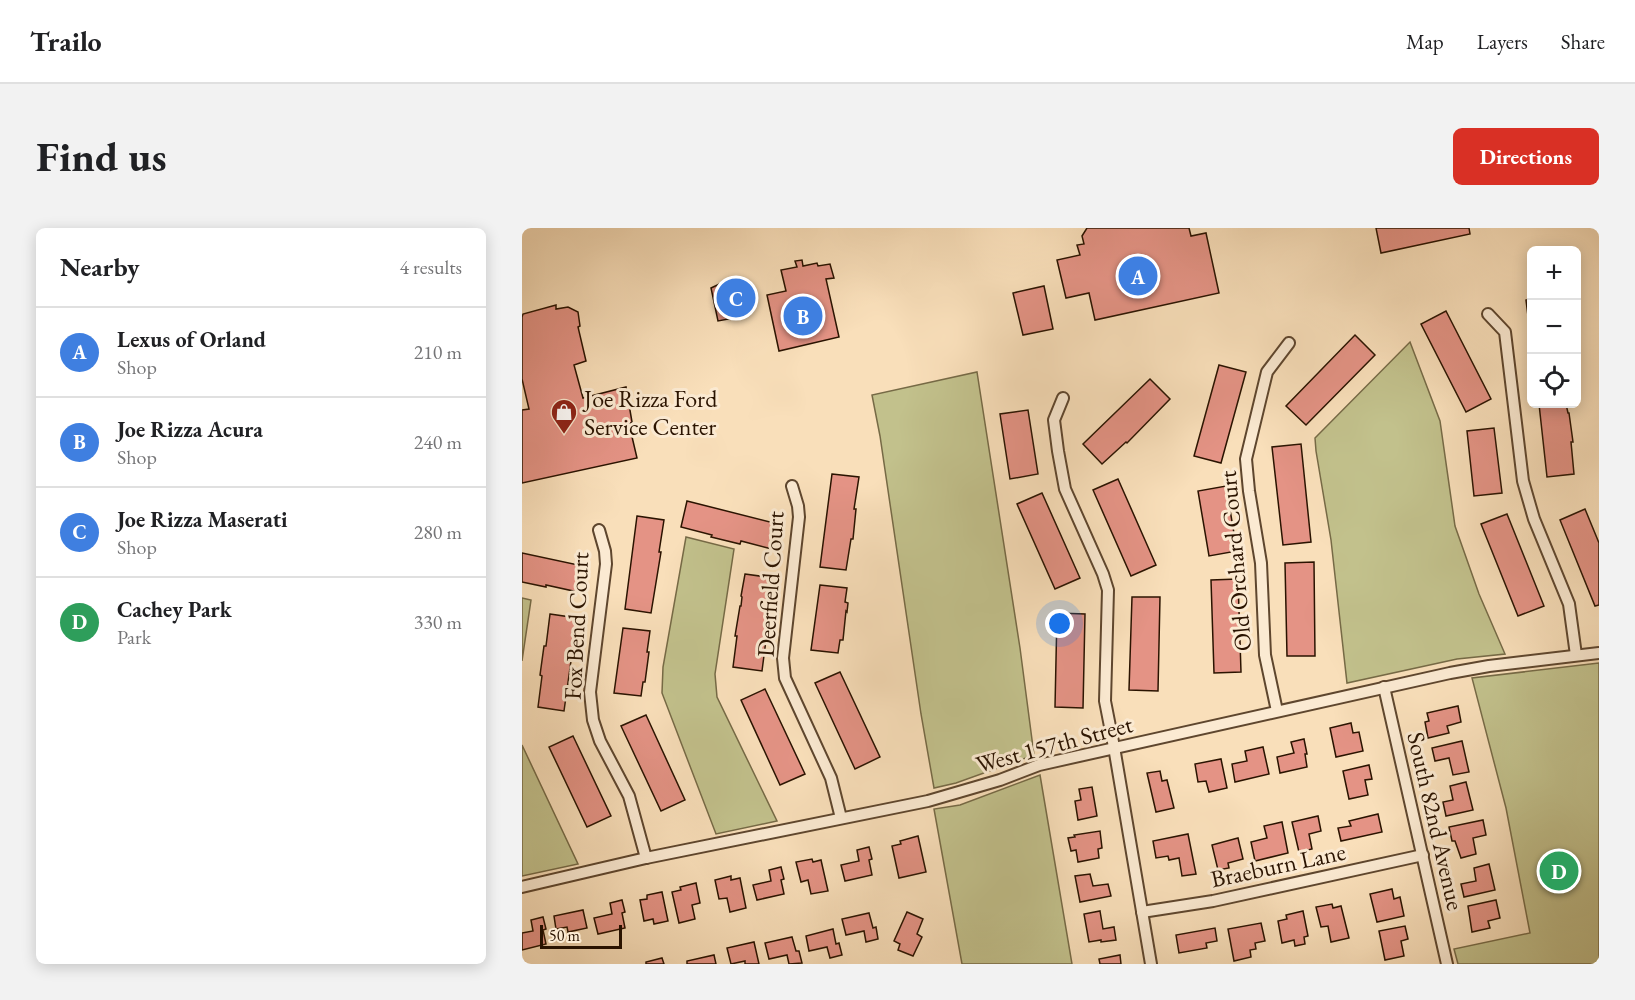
<!DOCTYPE html>
<meta charset="utf-8">
<style>
body{margin:0;font-family:"EB Garamond",serif;background:#f2f2f2;color:#202124}
.controls{position:absolute;right:18px;top:18px;display:grid;overflow:hidden;border-radius:9px;box-shadow:0 3px 15px #0003}
.controls button{width:54px;height:54px;display:grid;place-items:center;padding:0;border:0;border-bottom:2px solid #e0e0e0;background:#fff;color:#202124;font:30px sans-serif}
.scale{position:absolute;left:18px;bottom:15px;width:82px;box-sizing:border-box;padding-left:6px;border:3px solid #2a1300;border-top:0;font-size:16px;line-height:21px;white-space:nowrap;color:#2a1300;-webkit-text-stroke:4px #fbead2;paint-order:stroke}
.you{position:absolute;left:538px;top:396px;width:21px;height:21px;margin:-15px;border:4px solid #fff;border-radius:50%;background:#1a73e8;box-shadow:0 0 0 9px #1a73e833}
.badge{display:grid;place-items:center;width:39px;height:39px;border-radius:50%;background:#d93025;color:#fff;font-size:20px;font-weight:700}
.pin{position:absolute;translate:-50% -50%;border:3px solid #fff;box-shadow:0 2px 6px #0006}
.list{margin:0;padding:0;list-style:none}
h2{display:flex;justify-content:space-between;align-items:center;height:78px;margin:0;padding:0 24px;font-size:26px}
h2 small{font-size:20px;font-weight:400;color:#757577}
.list li{display:grid;grid-template-columns:39px 1fr auto;gap:18px;align-items:center;box-sizing:border-box;height:90px;padding:0 24px;border-top:2px solid #e0e0e0}
.list b{display:block;font-size:22px;white-space:nowrap}
.list p{margin:0;font-size:20px;white-space:nowrap;color:#757577}
.list em{font-size:20px;font-style:normal;color:#757577}
.icon{flex:none;width:33px;height:33px;fill:none;stroke:currentColor;stroke-width:2;stroke-linecap:round;stroke-linejoin:round}
.map{position:relative;flex:none;width:1077px;height:736px;overflow:hidden;border-radius:9px}
header{display:flex;align-items:center;gap:36px;box-sizing:border-box;height:84px;padding:0 30px;background:#fff;border-bottom:2px solid #e0e0e0}
header strong{font-size:28px}
nav{display:flex;gap:33px;margin-inline-start:auto;font-size:21px}
.intro{display:flex;align-items:center;justify-content:space-between;box-sizing:border-box;height:144px;padding:0 36px}
h1{margin:0;font-size:42px}
.button{padding:15px 27px;border-radius:9px;background:#d93025;color:#fff;font-size:21px;font-weight:700}
main{display:flex;gap:36px;padding:0 36px}
aside{flex:1;background:#fff;border-radius:9px;box-shadow:0 3px 15px #0003}
.map>svg:first-child{display:block}
.green{fill:#c2c18c;stroke:#766a46;stroke-width:1.5}
.building{fill:#e49385;stroke:#2a1300;stroke-width:1.5}
.lines{fill:none;stroke-linecap:round;stroke-linejoin:round}
.minor-casing{stroke:#5e462e;stroke-width:14}
.minor{stroke:#fbead2;stroke-width:10}
.labels{text-anchor:middle;dominant-baseline:central;stroke-width:6;stroke-linejoin:round;paint-order:stroke}
.poi-label{font-size:24px;fill:#2a1300;stroke:#fbead2;text-anchor:start}
.street-label{font-size:24px;fill:#2a1300;stroke:#fbead2}
</style>
<header>
<strong>Trailo</strong>
<nav><a>Map</a><a>Layers</a><a>Share</a></nav>
</header>
<div class="intro"><h1>Find us</h1><a class="button">Directions</a></div>
<main>
<aside>
<h2>Nearby<small>4 results</small></h2>
<ul class="list">
<li><span class="badge" style="background:#3f7fe0">A</span><div><b>Lexus of Orland</b><p>Shop</p></div><em>210 m</em></li>
<li><span class="badge" style="background:#3f7fe0">B</span><div><b>Joe Rizza Acura</b><p>Shop</p></div><em>240 m</em></li>
<li><span class="badge" style="background:#3f7fe0">C</span><div><b>Joe Rizza Maserati</b><p>Shop</p></div><em>280 m</em></li>
<li><span class="badge" style="background:#2e9e5b">D</span><div><b>Cachey Park</b><p>Park</p></div><em>330 m</em></li>
</ul>
</aside>
<div class="map">
<svg width="1077" height="736" viewBox="0 0 1077 736">
<rect width="100%" height="100%" fill="#f9dfba"/>
<filter id="stains"><feTurbulence type="fractalNoise" baseFrequency=".00333" numOctaves="4"/><feColorMatrix values="0 0 0 0 .2 0 0 0 0 .09 0 0 0 0 .02 0 0 0 .5 -.17"/></filter>
<radialGradient id="worn" r=".72"><stop offset=".6" stop-color="#630" stop-opacity="0"/><stop offset="1" stop-color="#630" stop-opacity=".3"/></radialGradient>
<g class="green">
<path d="M 888,114 L 918,193 L 933,298 L 957,366 L 983,426 L 935,431 L 825,455 L 809,312 L 794,223 L 793,210 Z"/>
<path d="M 455,144 L 498,420 L 512,527 L 434,555 L 412,560 L 399,486 L 358,208 L 350,167 Z"/>
<path d="M 164,309 L 212,321 L 193,446 L 195,469 L 255,593 L 194,606 L 140,465 L 141,439 Z"/>
<path d="M 0,370 L 9,372 L 0,433 Z"/>
<path d="M 1077,435 L 1077,736 L 936,736 L 932,721 L 1008,705 L 984,580 L 950,450 Z"/>
<path d="M 0,517 L 56,636 L 0,648 Z"/>
<path d="M 518,547 L 550,736 L 440,736 L 412,581 L 438,577 Z"/>
</g>
<g class="building">
<path d="M 565,0 L 667,0 L 669,8 L 684,5 L 697,65 L 573,92 L 567,65 L 544,70 L 535,32 L 558,27 L 555,17 L 562,16 L 560,8 Z"/>
<path d="M 854,0 L 947,0 L 948,6 L 859,25 Z"/>
<path d="M 280,32 L 281,38 L 295,35 L 296,38 L 308,36 L 312,50 L 304,51 L 317,109 L 257,123 L 245,67 L 264,63 L 259,42 L 275,39 L 273,33 Z"/>
<path d="M 204,53 L 217,54 L 223,88 L 196,93 L 189,60 Z"/>
<path d="M 522,58 L 531,101 L 501,107 L 491,65 Z"/>
<path d="M 1010,71 L 1010,120 L 1004,72 Z"/>
<path d="M 34,77 L 34,81 L 46,79 L 56,84 L 58,98 L 56,99 L 64,133 L 52,137 L 61,170 L 104,159 L 110,194 L 107,196 L 115,230 L 0,255 L 0,182 L 7,181 L 0,151 L 0,89 L 1,86 Z"/>
<path d="M 924,83 L 969,171 L 944,184 L 899,96 Z"/>
<path d="M 833,107 L 853,127 L 784,197 L 764,178 Z"/>
<path d="M 697,137 L 724,144 L 699,235 L 672,228 Z"/>
<path d="M 628,151 L 648,171 L 605,215 L 604,214 L 580,236 L 561,216 Z"/>
<path d="M 1017,176 L 1044,176 L 1046,185 L 1047,185 L 1051,214 L 1049,214 L 1052,246 L 1025,249 Z"/>
<path d="M 506,182 L 516,246 L 488,251 L 478,186 Z"/>
<path d="M 972,200 L 980,265 L 952,268 L 945,203 Z"/>
<path d="M 779,216 L 789,314 L 761,317 L 750,219 Z"/>
<path d="M 310,246 L 337,249 L 332,281 L 334,281 L 331,311 L 329,311 L 324,342 L 298,339 Z"/>
<path d="M 596,251 L 634,337 L 609,348 L 571,262 Z"/>
<path d="M 704,258 L 715,323 L 687,328 L 676,263 Z"/>
<path d="M 520,265 L 558,350 L 533,361 L 495,276 Z"/>
<path d="M 165,273 L 256,296 L 250,321 L 219,313 L 218,316 L 189,309 L 190,307 L 159,299 Z"/>
<path d="M 1063,281 L 1077,315 L 1077,377 L 1073,378 L 1038,292 Z"/>
<path d="M 985,286 L 1022,378 L 996,388 L 959,296 Z"/>
<path d="M 115,288 L 142,292 L 137,324 L 139,324 L 129,385 L 103,381 Z"/>
<path d="M 0,325 L 61,338 L 56,364 L 24,357 L 24,359 L 0,354 Z"/>
<path d="M 792,334 L 793,428 L 765,428 L 763,335 Z"/>
<path d="M 223,346 L 252,350 L 240,443 L 211,439 L 215,408 L 213,408 L 218,378 L 219,378 L 220,369 L 219,368 Z"/>
<path d="M 716,351 L 719,444 L 692,445 L 689,352 Z"/>
<path d="M 298,357 L 325,360 L 323,374 L 326,375 L 325,384 L 324,383 L 321,412 L 318,412 L 316,425 L 289,422 Z"/>
<path d="M 610,369 L 638,369 L 636,463 L 607,462 Z"/>
<path d="M 535,385 L 563,386 L 561,480 L 533,479 Z"/>
<path d="M 28,386 L 55,390 L 42,483 L 16,479 L 20,448 L 18,447 L 22,418 L 24,418 Z"/>
<path d="M 101,400 L 128,403 L 125,424 L 127,424 L 123,454 L 121,454 L 119,468 L 92,465 Z"/>
<path d="M 318,444 L 358,529 L 333,541 L 293,455 Z"/>
<path d="M 243,461 L 283,546 L 258,557 L 219,472 Z"/>
<path d="M 936,478 L 939,494 L 925,498 L 927,505 L 906,510 L 903,494 L 907,493 L 905,485 Z"/>
<path d="M 124,487 L 163,572 L 139,583 L 99,498 Z"/>
<path d="M 829,495 L 831,505 L 837,504 L 841,523 L 814,529 L 808,500 Z"/>
<path d="M 51,508 L 89,588 L 65,599 L 27,519 Z"/>
<path d="M 782,511 L 785,526 L 783,526 L 785,539 L 758,545 L 755,529 L 772,525 L 769,514 Z"/>
<path d="M 940,513 L 947,544 L 931,547 L 927,530 L 913,533 L 910,520 Z"/>
<path d="M 741,519 L 747,546 L 713,554 L 710,536 L 725,533 L 723,523 Z"/>
<path d="M 699,531 L 705,560 L 687,564 L 684,553 L 676,554 L 673,536 Z"/>
<path d="M 847,537 L 850,551 L 843,552 L 846,567 L 827,571 L 821,543 Z"/>
<path d="M 638,543 L 640,553 L 645,552 L 652,580 L 634,584 L 625,545 Z"/>
<path d="M 944,554 L 951,582 L 924,588 L 921,574 L 931,572 L 928,558 Z"/>
<path d="M 570,559 L 575,588 L 556,592 L 553,573 L 559,572 L 557,561 Z"/>
<path d="M 856,586 L 860,604 L 819,613 L 816,600 L 829,598 L 827,593 Z"/>
<path d="M 796,588 L 799,603 L 787,606 L 790,621 L 777,624 L 770,594 Z"/>
<path d="M 961,592 L 964,607 L 951,610 L 954,626 L 939,630 L 933,613 L 930,613 L 927,599 Z"/>
<path d="M 760,594 L 766,625 L 733,633 L 729,614 L 745,610 L 742,598 Z"/>
<path d="M 578,603 L 580,620 L 576,621 L 577,630 L 556,634 L 554,622 L 549,623 L 546,610 L 553,609 L 552,607 Z"/>
<path d="M 666,606 L 674,646 L 660,648 L 657,630 L 647,632 L 646,628 L 634,630 L 631,613 Z"/>
<path d="M 396,608 L 404,644 L 377,650 L 370,618 L 379,616 L 378,613 Z"/>
<path d="M 716,610 L 721,631 L 706,635 L 707,640 L 696,642 L 690,617 Z"/>
<path d="M 347,619 L 350,631 L 347,632 L 350,647 L 323,653 L 319,637 L 337,633 L 335,622 Z"/>
<path d="M 290,631 L 291,634 L 299,632 L 306,663 L 289,666 L 286,652 L 279,654 L 274,634 Z"/>
<path d="M 967,636 L 973,662 L 942,669 L 939,656 L 954,653 L 952,640 Z"/>
<path d="M 259,639 L 262,651 L 259,652 L 262,666 L 235,672 L 231,657 L 249,653 L 247,642 Z"/>
<path d="M 568,646 L 571,658 L 586,656 L 589,668 L 558,674 L 553,648 Z"/>
<path d="M 209,648 L 209,652 L 218,650 L 224,680 L 208,684 L 205,670 L 197,671 L 193,652 Z"/>
<path d="M 174,655 L 178,675 L 170,677 L 173,691 L 157,695 L 150,664 L 159,662 L 158,659 Z"/>
<path d="M 870,661 L 872,671 L 878,669 L 882,688 L 855,694 L 848,666 Z"/>
<path d="M 140,664 L 146,693 L 132,696 L 131,691 L 122,693 L 118,672 L 125,671 L 125,667 Z"/>
<path d="M 100,672 L 103,684 L 100,685 L 103,700 L 76,706 L 72,690 L 90,686 L 88,675 Z"/>
<path d="M 974,672 L 978,690 L 966,693 L 968,700 L 950,704 L 946,678 Z"/>
<path d="M 810,676 L 811,680 L 819,678 L 827,710 L 809,714 L 806,698 L 799,699 L 794,679 Z"/>
<path d="M 61,682 L 65,700 L 46,704 L 45,699 L 34,701 L 32,688 Z"/>
<path d="M 578,683 L 581,701 L 592,699 L 594,712 L 579,714 L 579,712 L 567,714 L 562,686 Z"/>
<path d="M 781,683 L 786,708 L 782,709 L 783,716 L 773,718 L 772,712 L 760,715 L 756,693 L 765,691 L 764,687 Z"/>
<path d="M 385,684 L 401,691 L 395,706 L 400,709 L 391,728 L 376,722 L 378,716 L 372,713 Z"/>
<path d="M 347,685 L 351,700 L 354,699 L 356,711 L 344,714 L 342,703 L 324,707 L 320,691 Z"/>
<path d="M 21,689 L 24,701 L 21,702 L 24,716 L 0,722 L 0,705 L 11,703 L 9,692 Z"/>
<path d="M 739,695 L 743,713 L 733,715 L 734,721 L 728,722 L 729,729 L 712,733 L 706,701 Z"/>
<path d="M 883,698 L 886,711 L 879,713 L 882,728 L 863,732 L 857,703 Z"/>
<path d="M 693,700 L 695,713 L 684,715 L 685,720 L 657,725 L 654,707 Z"/>
<path d="M 311,701 L 314,716 L 317,715 L 320,727 L 308,730 L 305,719 L 287,723 L 284,708 Z"/>
<path d="M 270,709 L 274,723 L 277,723 L 280,735 L 267,736 L 265,727 L 247,731 L 243,715 Z"/>
<path d="M 232,714 L 237,736 L 223,736 L 223,733 L 209,736 L 205,720 Z"/>
<path d="M 192,727 L 194,736 L 165,736 L 165,733 Z"/>
<path d="M 598,727 L 599,736 L 578,736 L 577,731 Z"/>
<path d="M 140,730 L 142,736 L 124,736 L 124,734 Z"/>
</g>
<g class="lines">
<g class="minor-casing">
<g id="minor">
<path d="M 966,86 L 983,104 L 1001,253 L 1012,291 L 1047,376 L 1054,427"/>
<path d="M 541,170 L 532,192 L 536,223 L 543,261 L 581,346 L 586,362 L 583,473 L 592,519 L 629,736"/>
<path d="M 270,258 L 276,278 L 277,289 L 261,430 L 263,450 L 309,550 L 319,590"/>
<path d="M 77,302 L 83,323 L 84,336 L 68,464 L 71,492 L 78,513 L 107,568 L 124,630"/>
<path d="M 862,459 L 925,736"/>
<path d="M 755,483 L 743,427 L 739,335 L 727,263 L 724,231 L 745,144 L 767,115"/>
<path d="M 0,659 L 124,630 L 406,573 L 478,552 L 517,537 L 928,445 L 967,438 L 1077,425"/>
<path d="M 620,684 L 691,673 L 901,627"/>
</g>
</g>
<use href="#minor" class="minor"/>
</g>
<defs>
<g id="shop-pin" transform="scale(1.35)"><path d="M0 17L-7.5 6A9.5 9.5 0 1 1 7.5 6Z" fill="#8f2418" stroke="#fbead2"/><path d="M-5-2.5h2.3a2.7 3.5 0 0 1 5.4 0H5L5.5 6h-11ZM-1.5-2.5h3a1.5 2.3 0 0 0-3 0Z" fill="#fff"/></g>
</defs>
<g fill-rule="evenodd">
<use href="#shop-pin" x="42" y="184"/>
</g>
<g class="labels">
<g class="poi-label">
<text x="62" y="170">Joe Rizza Ford<tspan x="62" dy="28">Service Center</tspan></text>
</g>
<g class="street-label">
<text transform="translate(713 333) rotate(-95)">Old Orchard Court</text>
<text transform="translate(248 356) rotate(-86)">Deerfield Court</text>
<text transform="translate(54 398) rotate(-87)">Fox Bend Court</text>
<text transform="translate(532 516) rotate(-15)">West 157th Street</text>
<text transform="translate(914 593) rotate(77)">South 82nd Avenue</text>
<text transform="translate(756 637) rotate(-12)">Braeburn Lane</text>
</g>
</g>
<rect width="100%" height="100%" filter="url(#stains)"/>
<rect width="100%" height="100%" fill="url(#worn)"/>
</svg>
<div class="controls">
<button>+</button>
<button>−</button>
<button><svg class="icon" aria-label="locate" viewBox="0 0 24 24"><circle cx="12" cy="12" r="6"/><path d="M12 2v4M12 18v4M2 12h4M18 12h4"/></svg></button>
</div>
<div class="scale">50 m</div>
<div class="you"></div>
<div class="pin badge" style="left:616px;top:48px;background:#3f7fe0">A</div>
<div class="pin badge" style="left:281px;top:88px;background:#3f7fe0">B</div>
<div class="pin badge" style="left:214px;top:70px;background:#3f7fe0">C</div>
<div class="pin badge" style="left:1037px;top:643px;background:#2e9e5b">D</div>
</div>
</main>
